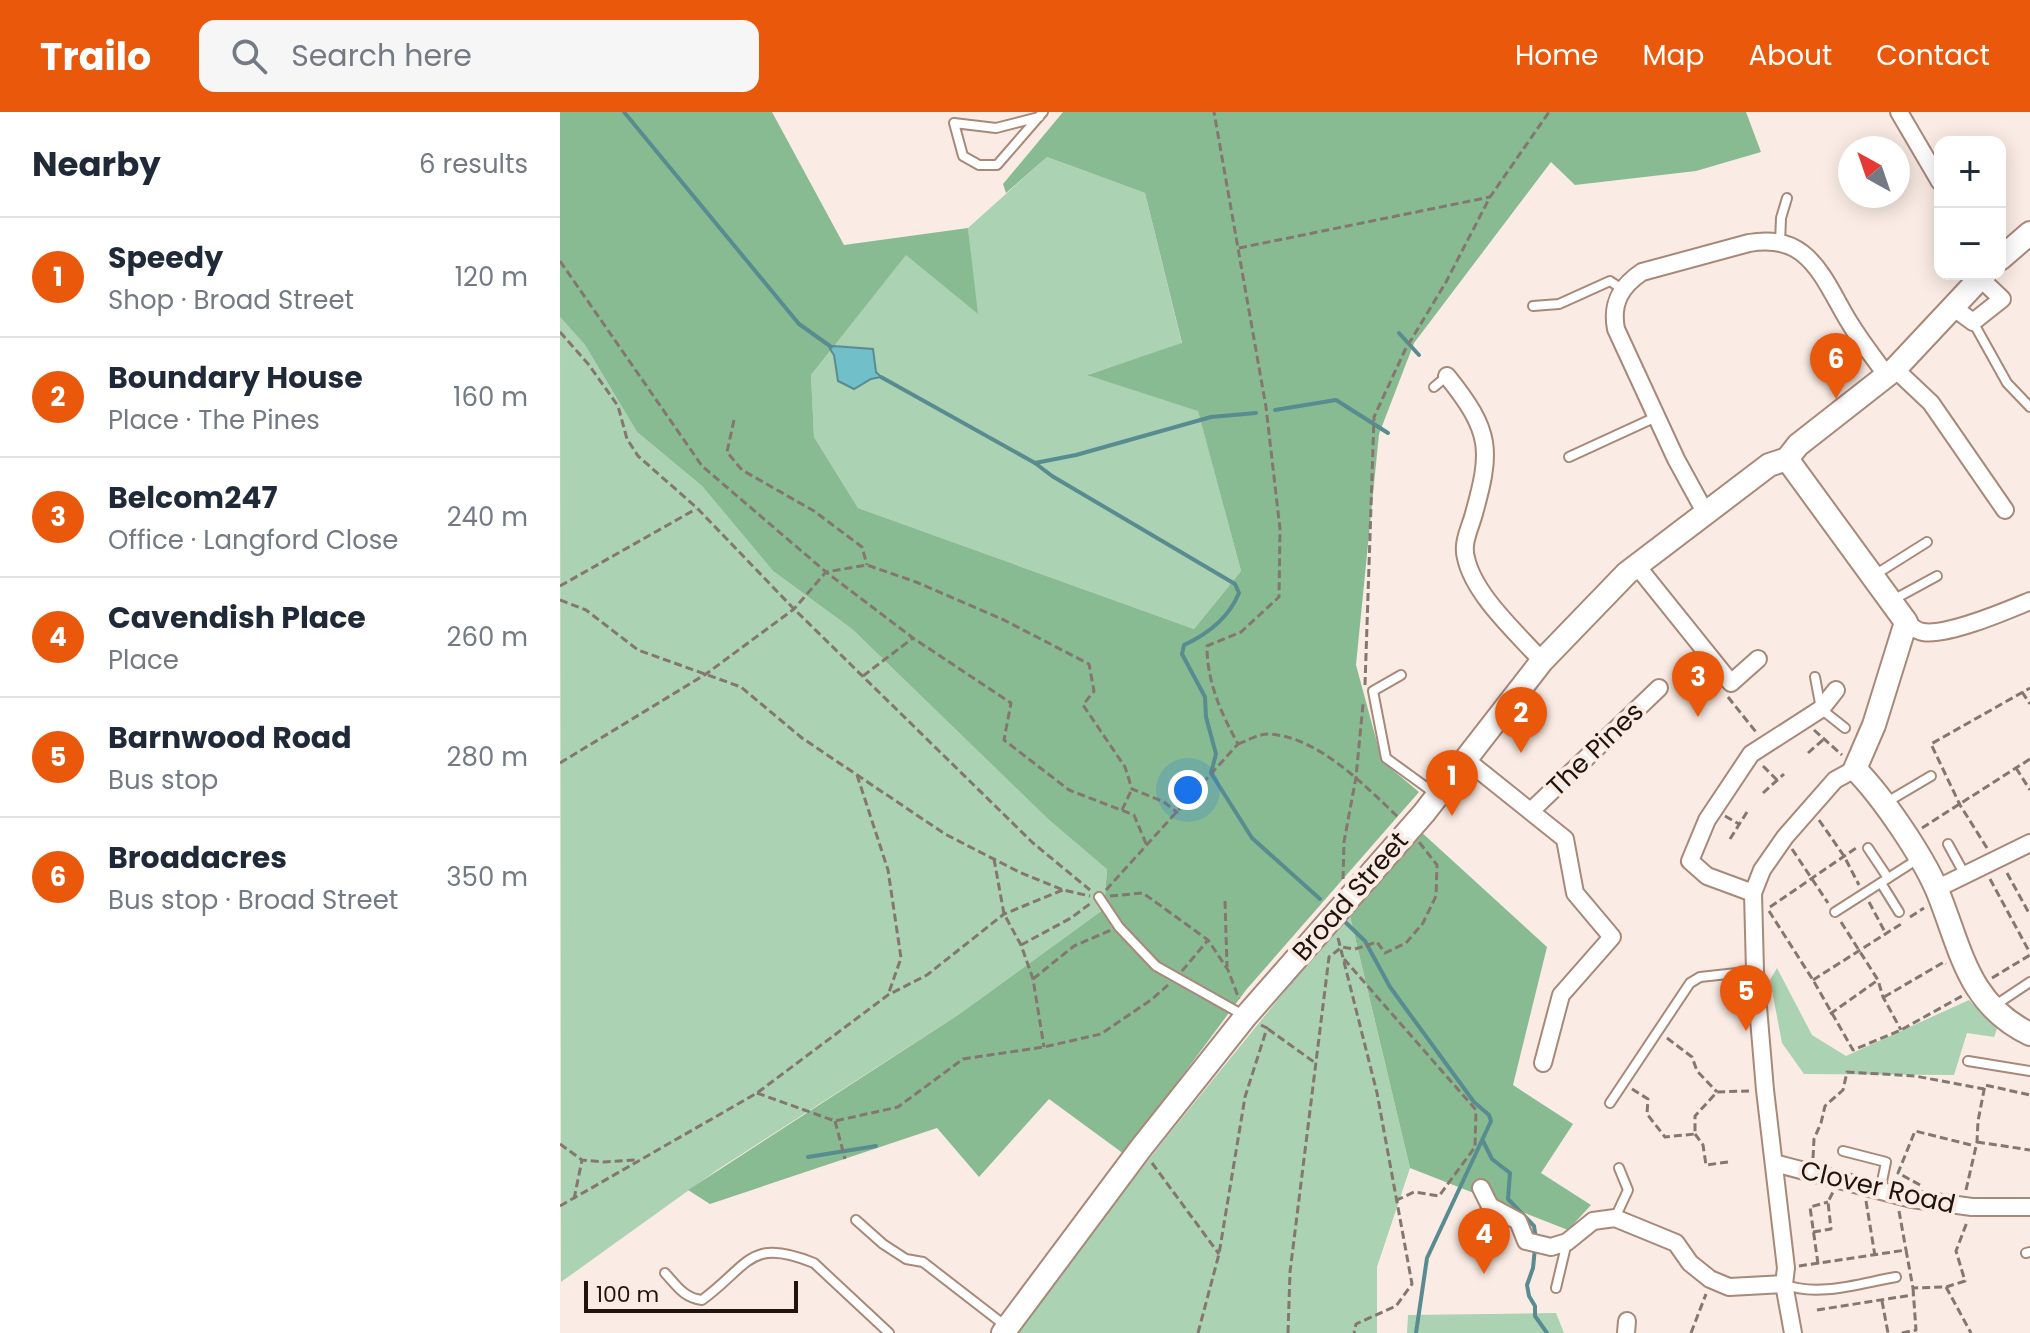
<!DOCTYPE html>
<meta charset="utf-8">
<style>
body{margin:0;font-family:Poppins,sans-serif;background:#f6f6f7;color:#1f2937}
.controls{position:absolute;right:24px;top:24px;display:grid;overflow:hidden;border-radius:16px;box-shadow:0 4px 20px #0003}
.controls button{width:72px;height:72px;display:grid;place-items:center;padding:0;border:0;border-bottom:2px solid #e0e1e3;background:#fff;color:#1f2937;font:40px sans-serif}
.compass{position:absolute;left:1278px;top:24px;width:72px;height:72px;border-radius:50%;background:#fff;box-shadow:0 4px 20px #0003;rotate:320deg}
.scale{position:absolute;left:24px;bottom:20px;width:214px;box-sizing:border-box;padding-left:8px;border:4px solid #20140e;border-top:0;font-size:22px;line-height:28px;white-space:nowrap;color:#20140e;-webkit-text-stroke:6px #faece4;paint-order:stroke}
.you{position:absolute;left:628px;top:678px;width:28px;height:28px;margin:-20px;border:6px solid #fff;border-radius:50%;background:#1a73e8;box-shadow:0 0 0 12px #1a73e833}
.badge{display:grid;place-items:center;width:52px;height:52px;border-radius:50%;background:#ea580c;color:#fff;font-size:26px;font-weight:700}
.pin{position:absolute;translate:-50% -66px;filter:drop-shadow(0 2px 4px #0008)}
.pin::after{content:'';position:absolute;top:42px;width:28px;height:24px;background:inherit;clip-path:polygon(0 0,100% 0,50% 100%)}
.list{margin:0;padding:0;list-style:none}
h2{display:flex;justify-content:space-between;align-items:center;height:104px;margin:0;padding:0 32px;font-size:34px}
h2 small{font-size:26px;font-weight:400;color:#747a83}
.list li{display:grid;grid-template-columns:52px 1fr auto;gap:24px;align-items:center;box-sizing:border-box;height:120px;padding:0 32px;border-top:2px solid #e0e1e3}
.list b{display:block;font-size:30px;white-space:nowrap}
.list p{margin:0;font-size:26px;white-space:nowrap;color:#747a83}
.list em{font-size:26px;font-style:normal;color:#747a83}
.icon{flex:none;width:44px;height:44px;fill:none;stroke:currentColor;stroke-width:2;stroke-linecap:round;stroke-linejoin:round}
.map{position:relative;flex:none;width:1470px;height:1221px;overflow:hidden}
header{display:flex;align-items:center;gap:48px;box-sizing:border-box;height:112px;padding:0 40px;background:#ea580c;color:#fff}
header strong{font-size:38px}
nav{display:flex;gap:44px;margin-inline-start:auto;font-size:28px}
.search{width:560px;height:72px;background:#f6f6f7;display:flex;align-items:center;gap:20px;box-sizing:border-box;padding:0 28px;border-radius:16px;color:#747a83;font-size:30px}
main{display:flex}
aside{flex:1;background:#fff}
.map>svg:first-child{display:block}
.green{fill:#abd2b2}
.forest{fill:#88bb92}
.water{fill:#70bfc9;stroke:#588c91;stroke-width:2}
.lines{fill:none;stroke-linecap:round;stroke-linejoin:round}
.stream{stroke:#588c91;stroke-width:4}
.lane-casing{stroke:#a88878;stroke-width:12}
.street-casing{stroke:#a88878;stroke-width:20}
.secondary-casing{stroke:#a88878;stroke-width:26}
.path{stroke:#847770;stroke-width:3;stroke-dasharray:8 4;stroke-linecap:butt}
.lane{stroke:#fff;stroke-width:8}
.street{stroke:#fff;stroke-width:16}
.secondary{stroke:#fff;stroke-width:22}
.labels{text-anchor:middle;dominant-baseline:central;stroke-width:8;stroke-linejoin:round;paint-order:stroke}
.street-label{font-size:26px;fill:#20140e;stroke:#faece4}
</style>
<header>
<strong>Trailo</strong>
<div class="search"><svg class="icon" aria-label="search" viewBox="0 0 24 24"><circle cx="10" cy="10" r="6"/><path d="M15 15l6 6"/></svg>Search here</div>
<nav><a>Home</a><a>Map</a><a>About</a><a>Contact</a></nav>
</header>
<main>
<aside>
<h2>Nearby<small>6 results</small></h2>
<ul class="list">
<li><span class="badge">1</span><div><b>Speedy</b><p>Shop · Broad Street</p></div><em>120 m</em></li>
<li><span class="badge">2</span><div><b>Boundary House</b><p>Place · The Pines</p></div><em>160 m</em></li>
<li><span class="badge">3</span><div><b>Belcom247</b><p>Office · Langford Close</p></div><em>240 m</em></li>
<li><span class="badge">4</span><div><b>Cavendish Place</b><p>Place</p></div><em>260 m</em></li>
<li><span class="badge">5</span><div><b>Barnwood Road</b><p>Bus stop</p></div><em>280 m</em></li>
<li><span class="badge">6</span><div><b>Broadacres</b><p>Bus stop · Broad Street</p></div><em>350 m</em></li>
</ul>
</aside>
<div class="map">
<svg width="1470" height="1221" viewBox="0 0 1470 1221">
<rect width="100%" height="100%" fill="#faece4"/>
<g class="green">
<path d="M 487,45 L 585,81 L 622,232 L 529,262 L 638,298 L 681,459 L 634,517 L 298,396 L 254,325 L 251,263 L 346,142 L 417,201 L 408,116 Z"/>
<path d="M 0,205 L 25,233 L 77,320 L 142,374 L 213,459 L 292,517 L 488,707 L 547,756 L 544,797 L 398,903 L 157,1058 L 1,1170 Z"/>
<path d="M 789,800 L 850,1056 L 817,1155 L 817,1221 L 454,1221 L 604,1028 Z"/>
<path d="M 1217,856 L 1252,923 L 1286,944 L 1409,888 L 1437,917 L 1434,925 L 1407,921 L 1394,963 L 1244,962 L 1222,931 L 1210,868 Z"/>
<path d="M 996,1201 L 1004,1221 L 847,1221 L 848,1203 Z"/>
</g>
<g class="forest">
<path d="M 0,0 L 212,0 L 284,133 L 408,116 L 418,202 L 346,143 L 251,263 L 254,325 L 298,396 L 634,517 L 681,459 L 638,299 L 527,263 L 622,231 L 585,81 L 487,45 L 446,81 L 443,72 L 503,0 L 1186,0 L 1201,40 L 1136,59 L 1015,73 L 991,50 L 854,231 L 819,322 L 796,553 L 822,649 L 859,680 L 686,878 L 564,1042 L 489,987 L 419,1065 L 377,1016 L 150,1092 L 128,1078 L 398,903 L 544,797 L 547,757 L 488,707 L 292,517 L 213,459 L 142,374 L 77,320 L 25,233 L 0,205 Z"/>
<path d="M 859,718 L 987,835 L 953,973 L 1013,1012 L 981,1061 L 1031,1093 L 1008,1118 L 850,1056 L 789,800 Z"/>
</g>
<path class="water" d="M 273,234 L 313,237 L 316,260 L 321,265 L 311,267 L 294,277 L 278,269 L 274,243 L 270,237 Z"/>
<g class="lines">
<g class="stream">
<path d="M 64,0 L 239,212 L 270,234"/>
<path d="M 839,221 L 859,243"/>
<path d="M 321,265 L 475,351 L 492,364 L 675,472 L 679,481 C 669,505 648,522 624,533 L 622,542 L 645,585 L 646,605 L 656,642 L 651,661 L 692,726 L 760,787"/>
<path d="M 715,298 L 776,288 L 828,321"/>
<path d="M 475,351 L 516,343 L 651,305 L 696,301"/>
<path d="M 782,807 L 805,829 L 830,875 L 914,990 L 929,1003 L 931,1009 L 867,1146 L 856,1221"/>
<path d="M 923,1029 L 932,1047 L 950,1061 L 948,1087 L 974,1114 L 976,1127"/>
<path d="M 248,1045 L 316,1034"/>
<path d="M 975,1136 L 973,1156 L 967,1173 L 969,1184 L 975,1194 L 975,1204 L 987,1221"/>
</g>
<g class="lane-casing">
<g id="lane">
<path d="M 479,5 L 436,16 L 394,11 L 403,44 L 419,53 L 437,53 L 483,0"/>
<path d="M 1220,131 L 1221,106 L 1227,86"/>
<path d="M 973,194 L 999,192 L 1050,169 L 1062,177"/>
<path d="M 1413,210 L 1447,271 L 1470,295"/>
<path d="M 874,275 L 887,264"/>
<path d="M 1009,345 L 1096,305"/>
<path d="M 1313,464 L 1367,430"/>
<path d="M 1331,489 L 1377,464"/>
<path d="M 841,563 L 813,579 L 826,646 L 877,683"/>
<path d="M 1255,565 L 1261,597 L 1285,616"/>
<path d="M 1327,690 L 1371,664"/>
<path d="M 1388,732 L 1405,763"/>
<path d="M 1308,736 L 1328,766"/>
<path d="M 1321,771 L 1339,800"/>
<path d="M 539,785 L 559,815 L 596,854 L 685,904"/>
<path d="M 1275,800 L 1358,747"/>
<path d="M 1434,894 L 1470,870"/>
<path d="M 1408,949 L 1470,959"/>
<path d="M 1050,991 L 1130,871 L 1140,865 L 1195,859"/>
<path d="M 1283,1039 L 1326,1050 L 1320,1079"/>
<path d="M 1055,1106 L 1068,1078 L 1059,1056"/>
<path d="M 296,1108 L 323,1132 L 346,1147 L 363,1150 L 447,1215"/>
<path d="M 1466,1141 L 1470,1140"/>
<path d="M 105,1161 C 117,1174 124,1186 142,1188 C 189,1154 189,1124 254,1151 L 329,1221"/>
<path d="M 1224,1172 C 1257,1186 1301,1171 1336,1165"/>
<path d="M 996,1176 L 1007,1130"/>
</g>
</g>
<g class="street-casing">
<g id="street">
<path d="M 1339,0 L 1380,70"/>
<path d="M 1394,196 L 1413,210 L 1442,187 L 1420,166"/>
<path d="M 1335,257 L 1371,291 L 1445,398"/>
<path d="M 887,264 C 932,320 932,338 913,405 C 909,418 902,432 906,446 C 914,483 957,521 982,549"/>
<path d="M 1145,400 L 1116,347 L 1056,217 C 1051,191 1061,174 1082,160 L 1189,131 C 1207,128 1227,129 1242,141 C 1264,158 1276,190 1291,213 C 1302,231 1315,247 1327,264"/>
<path d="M 1077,454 L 1171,571 L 1198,547"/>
<path d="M 1346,510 C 1351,514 1356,519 1363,520 C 1388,524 1446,499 1470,489"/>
<path d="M 905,647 L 1005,727 L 1015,781 L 1052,825 L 1001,883 L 983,951"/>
<path d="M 972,698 L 1099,576"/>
<path d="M 1376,777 L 1470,731"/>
<path d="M 1193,781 L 1147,764 L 1130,749 L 1147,708 L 1191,642 L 1261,597 L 1276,578"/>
<path d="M 1214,1051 L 1352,1087 L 1412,1095 L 1470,1095"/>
<path d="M 921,1076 L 930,1094 L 958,1109 L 966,1129 L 991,1135 L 1007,1130 L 1033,1109 L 1055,1106 L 1116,1131 L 1130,1151 L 1150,1167 L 1169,1175 L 1224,1172"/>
<path d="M 1066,1221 L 1067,1209"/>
<path d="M 1233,1221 L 1224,1172 L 1226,1156 L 1205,978 L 1195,859 L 1193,781 L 1202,758 L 1225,725 L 1275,668 L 1295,657"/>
</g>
</g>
<g class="secondary-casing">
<g id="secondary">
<path d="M 1440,147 L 1470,121"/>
<path d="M 1227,347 L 1346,510 L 1314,613 L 1295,657 C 1322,684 1362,743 1377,778 C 1401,836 1407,892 1470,922"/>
<path d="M 443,1221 L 581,1036 L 686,904 L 864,701 L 982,549 L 1067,461 L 1209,353 L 1227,347 L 1238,333 L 1335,257 L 1424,162"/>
</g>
</g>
<g class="path">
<path d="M 679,136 L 930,85"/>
<path d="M 0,149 L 142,354 L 266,460 L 353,526 L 451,591 L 444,628 L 509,678 L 574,703 L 587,734"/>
<path d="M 0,220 L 29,253 L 58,294 L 67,327 L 78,344 L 137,396 L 234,497 L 473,731 L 530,778"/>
<path d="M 174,308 L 167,340 L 182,358 L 254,399 L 302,435 L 307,453"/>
<path d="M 0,474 L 136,397"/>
<path d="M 0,488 L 26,498 L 78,538 L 181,575 L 242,626 L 385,722 L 459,760 L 503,778 L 530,784"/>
<path d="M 303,564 L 353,526"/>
<path d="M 805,573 L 814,305 L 845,238 L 886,170 L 930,85 L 989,0"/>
<path d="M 1462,580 L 1470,592"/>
<path d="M 1168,585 L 1196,620"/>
<path d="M 1254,618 L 1282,643"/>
<path d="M 678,632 C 686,629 699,622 708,622 C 758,624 805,674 839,706"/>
<path d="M 1248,641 L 1265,626"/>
<path d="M 0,651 L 146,562 L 234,497 L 266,460 L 307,453 L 356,470 L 444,508 L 529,552 L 534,579 L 523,593 L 565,655 L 572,677 L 604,690 L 618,701"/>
<path d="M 1203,654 L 1217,668"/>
<path d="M 1456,656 L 1470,678"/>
<path d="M 297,663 L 328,758 L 341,846 L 328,883"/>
<path d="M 1203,681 L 1224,662"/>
<path d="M 562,698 L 572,677"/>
<path d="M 1165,704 L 1179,712"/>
<path d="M 1259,708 L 1284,744 L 1299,773"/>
<path d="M 1362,716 L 1470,647"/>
<path d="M 1170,727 L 1187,700"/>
<path d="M 1427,736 L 1400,693 L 1371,632 L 1470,576"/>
<path d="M 1232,737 L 1268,791"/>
<path d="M 434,747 L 444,802 L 461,833 L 473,867 L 484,935"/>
<path d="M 1447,761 L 1470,803"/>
<path d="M 783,767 L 784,730 L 796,665 L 803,592"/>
<path d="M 1430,767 L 1470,841"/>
<path d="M 546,778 L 678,632 C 661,601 647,570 647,534 L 681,520 L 719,485 L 720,417 L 706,295 L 654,0"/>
<path d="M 550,784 L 583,781 L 648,828 L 668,858 L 679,887"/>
<path d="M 665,789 L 667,855"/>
<path d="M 1309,790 L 1326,822"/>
<path d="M 1210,795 L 1299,734"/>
<path d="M 1209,799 L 1253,868 L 1293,938 L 1341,918 L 1402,884"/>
<path d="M 1350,805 L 1364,796"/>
<path d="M 1281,810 L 1318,868 L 1323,885 L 1341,918"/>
<path d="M 778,826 L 817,981 L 852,1172 L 836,1194 L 796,1212 L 794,1221"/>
<path d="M 461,833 L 511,806 L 531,791"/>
<path d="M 784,847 L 916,998 L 915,1035 L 879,1084 L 854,1080 L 835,1089"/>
<path d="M 622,859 L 648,828"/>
<path d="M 1432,866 L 1470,843"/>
<path d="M 473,867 L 514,834 L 551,818"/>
<path d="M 1253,868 L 1341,812"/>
<path d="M 1324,885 L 1384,850 L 1386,852"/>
<path d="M 1270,902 L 1318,868"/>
<path d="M 708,917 L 754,950"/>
<path d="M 1107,926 L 1132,945 L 1137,959 L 1157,980"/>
<path d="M 1072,977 L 1088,987 L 1087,1002 L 1105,1025 L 1135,1022 L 1135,1004 L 1157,980 L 1189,979"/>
<path d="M 197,981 L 275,1009 L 338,995 L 403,947 L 484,935 L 541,922 L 591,888 L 608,873"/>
<path d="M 275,1009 L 285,1047"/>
<path d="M 1135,1022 L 1143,1033 L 1146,1053 L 1168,1050"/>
<path d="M 1417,1030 L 1470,1038"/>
<path d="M 0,1032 L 22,1048 L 44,1050 L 75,1048"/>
<path d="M 1253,1046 L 1254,1027 L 1261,1011 L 1265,994 L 1283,978 L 1287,960 L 1355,964 L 1424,977"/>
<path d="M 592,1051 L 659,1142"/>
<path d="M 1360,1073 L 1338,1061 L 1355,1019 L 1415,1034"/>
<path d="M 1406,1078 L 1417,1030 L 1418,1009 L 1425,973 L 1470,983"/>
<path d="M 14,1087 L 22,1048"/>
<path d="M 1306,1089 L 1315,1144"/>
<path d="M 0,1094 L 197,981 L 328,883 L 367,863 L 444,802 L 503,778"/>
<path d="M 1339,1099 L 1346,1138"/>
<path d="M 1253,1120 L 1271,1117 L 1268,1090 L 1273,1080"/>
<path d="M 1258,1152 L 1250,1095 L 1268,1090"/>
<path d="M 1239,1154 L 1346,1138 L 1353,1176 L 1386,1175 L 1405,1169 L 1396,1139 L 1407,1110"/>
<path d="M 1386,1175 L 1411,1221"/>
<path d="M 1322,1189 L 1328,1221"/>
<path d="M 1257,1198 L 1352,1183"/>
<path d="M 638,1221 L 659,1142 L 685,985 L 707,916 L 701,913"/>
<path d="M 728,1221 L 730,1160 L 769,845 L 782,835 L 795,837 L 817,830 L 825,841 L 846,831 L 863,811 L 876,784 L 877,753 L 859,730"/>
<path d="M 1131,1221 L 1146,1182"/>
<path d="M 1342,1221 L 1356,1218 L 1353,1176"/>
</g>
<use href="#lane" class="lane"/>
<use href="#street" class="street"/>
<use href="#secondary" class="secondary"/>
</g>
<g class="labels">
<g class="street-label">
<text transform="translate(1035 637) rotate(-44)">The Pines</text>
<text transform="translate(790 784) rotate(-49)">Broad Street</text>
<text transform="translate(1318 1075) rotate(13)">Clover Road</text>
</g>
</g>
</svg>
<div class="controls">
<button>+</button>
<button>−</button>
</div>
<svg class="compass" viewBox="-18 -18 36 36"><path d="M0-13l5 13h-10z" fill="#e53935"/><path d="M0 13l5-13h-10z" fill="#747a83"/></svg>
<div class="scale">100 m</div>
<div class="you"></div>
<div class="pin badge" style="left:892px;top:704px">1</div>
<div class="pin badge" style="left:961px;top:641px">2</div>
<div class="pin badge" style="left:1138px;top:605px">3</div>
<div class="pin badge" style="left:924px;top:1162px">4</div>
<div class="pin badge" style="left:1186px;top:919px">5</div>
<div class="pin badge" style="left:1276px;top:287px">6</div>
</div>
</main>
